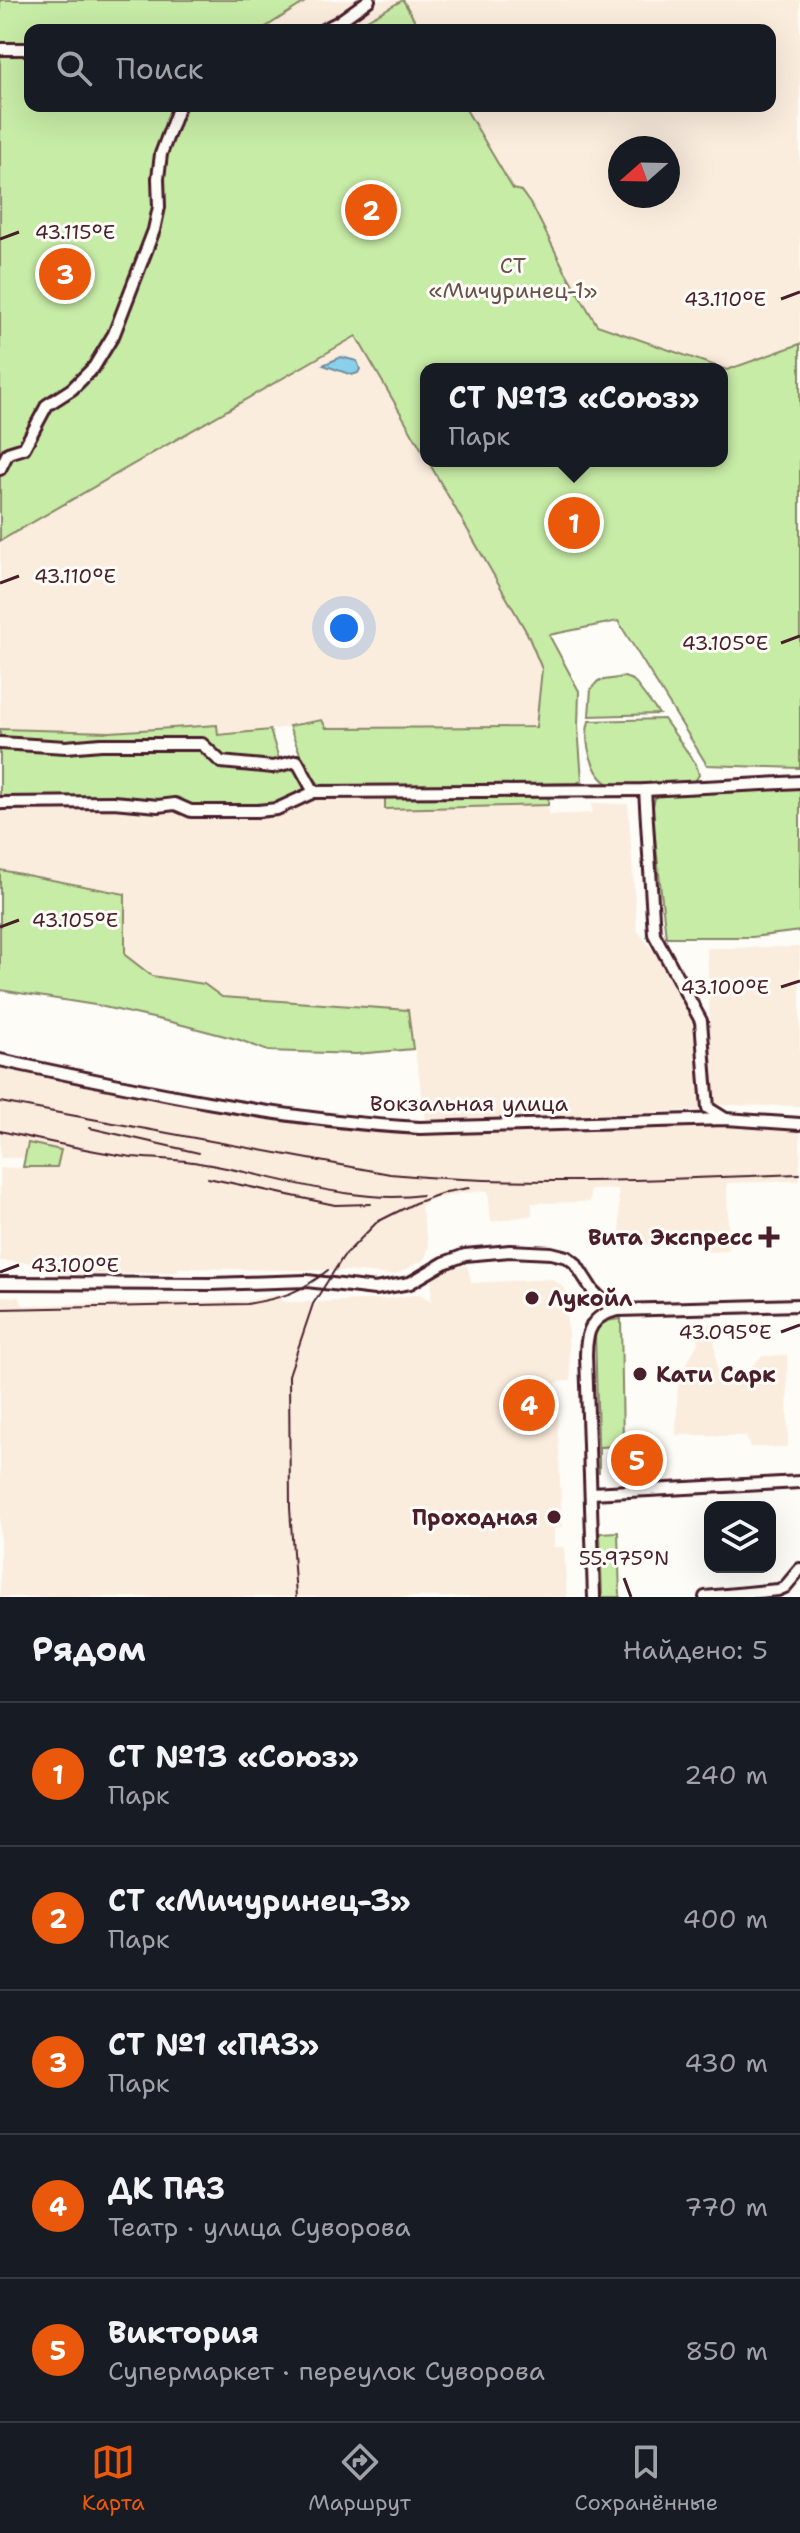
<!DOCTYPE html>
<html lang="ru">
<meta charset="utf-8">
<style>
body{margin:0;font-family:"Shantell Sans",sans-serif;background:#20242c;color:#f1f3f6}
.controls{position:absolute;right:24px;bottom:24px;display:grid;overflow:hidden;border-radius:16px;box-shadow:0 8px 32px #0002}
.controls button{width:72px;height:72px;display:grid;place-items:center;padding:0;border:0;border-bottom:2px solid #363941;background:#171b24;color:#f1f3f6;font:40px sans-serif}
.compass{position:absolute;left:608px;top:136px;width:72px;height:72px;border-radius:50%;background:#171b24;box-shadow:0 8px 32px #0002;rotate:250deg}
.you{position:absolute;left:344px;top:628px;width:28px;height:28px;margin:-20px;border:6px solid #fff;border-radius:50%;background:#1a73e8;box-shadow:0 0 0 12px #1a73e833}
.badge{display:grid;place-items:center;width:52px;height:52px;border-radius:50%;background:#ea580c;color:#fff;font-size:26px;font-weight:700}
.pin{position:absolute;translate:-50% -50%;border:4px solid #fff;box-shadow:0 2px 8px #0006}
.popup{position:absolute;left:420px;top:363px;width:308px;height:104px;box-sizing:border-box;display:grid;place-content:center;border-radius:16px;background:#171b24;filter:drop-shadow(0 2px 6px #0005);font-size:26px;white-space:nowrap;color:#9ea1a6}
.popup b{font-size:30px;color:#f1f3f6}
.popup::after{content:'';position:absolute;left:50%;top:100%;margin-left:-16px;border:16px solid transparent;border-top-color:#171b24}
.list{margin:0;padding:0;list-style:none}
h2{display:flex;justify-content:space-between;align-items:center;height:104px;margin:0;padding:0 32px;font-size:34px}
h2 small{font-size:26px;font-weight:400;color:#9ea1a6}
.list li{display:grid;grid-template-columns:52px 1fr auto;gap:24px;align-items:center;box-sizing:border-box;height:144px;padding:0 32px;border-top:2px solid #363941}
.list b{display:block;font-size:30px;white-space:nowrap}
.list p{margin:0;font-size:26px;white-space:nowrap;color:#9ea1a6}
.list em{font-size:26px;font-style:normal;color:#9ea1a6}
.icon{flex:none;width:44px;height:44px;fill:none;stroke:currentColor;stroke-width:2;stroke-linecap:round;stroke-linejoin:round}
.map{position:relative;flex:none;width:800px;height:1597px;overflow:hidden}
.search{position:absolute;background:#171b24;box-shadow:0 8px 32px #0002;left:24px;right:24px;top:24px;height:88px;display:flex;align-items:center;gap:20px;box-sizing:border-box;padding:0 28px;border-radius:16px;color:#9ea1a6;font-size:30px}
.sheet{height:824px;background:#171b24}
nav{display:flex;justify-content:space-around;align-items:center;box-sizing:border-box;height:112px;border-top:2px solid #363941;background:#171b24;font-size:22px;color:#9ea1a6}
nav a{display:grid;justify-items:center;gap:4px}
nav .on{color:#ea580c}
.map>svg:first-child{display:block}
.built{fill:#fbedde;fill-rule:evenodd}
.green{fill:#c7eca6;stroke:#888668;stroke-width:2}
.water{fill:#89d1ea;stroke:#708a9e;stroke-width:2}
.lines{fill:none;stroke-linecap:round;stroke-linejoin:round}
.minor-casing{stroke:#4a1f2b;stroke-width:16}
.minor{stroke:#fdfcf7;stroke-width:10}
.rail{stroke:#4a1f2b;stroke-width:2}
.ticks{fill:none;stroke:#4a1f2b;stroke-width:3}
.poi-dot{fill:#4a1f2b;stroke:#fdfcf7;stroke-width:3}
.labels{text-anchor:middle;dominant-baseline:central;stroke-width:6;stroke-linejoin:round;paint-order:stroke}
.park-label{font-size:22px;fill:#69524a;stroke:#fdfcf7}
.street-label{font-size:22px;fill:#4a1f2b;stroke:#fdfcf7}
.poi-label{font-size:22px;font-weight:bold;fill:#4a1f2b;stroke:#fdfcf7;text-anchor:end}
.ticks-label{font-size:20px;text-anchor:middle;fill:#4a1f2b;stroke:#fdfcf7;stroke-width:6;stroke-linejoin:round;paint-order:stroke}
</style>
<div class="map">
<svg width="800" height="1597" viewBox="0 0 800 1597">
<rect width="100%" height="100%" fill="#fdfcf7"/>
<filter id="ink" filterUnits="userSpaceOnUse"><feTurbulence type="fractalNoise" baseFrequency=".0125" numOctaves="2"/><feDisplacementMap in="SourceGraphic" scale="16" xChannelSelector="R" yChannelSelector="G"/><feConvolveMatrix kernelMatrix="1 2 1 2 8 2 1 2 1" color-interpolation-filters="sRGB"/></filter>
<g filter="url(#ink)">
<g class="built">
<path d="M 308,0 L 800,0 L 800,344 L 729,368 L 728,370 L 597,325 L 565,271 L 534,209 L 526,196 L 513,189 L 464,106 L 770,106 L 770,30 L 420,30 L 403,1 L 349,30 L 261,30 ZM 620,148 L 668,148 L 668,196 L 620,196 Z"/>
<path d="M 356,335 L 527,634 L 542,669 L 537,727 L 326,728 L 322,720 L 284,728 L 218,736 L 216,725 L 110,732 L 0,729 L 0,541 Z"/>
<path d="M 385,798 L 386,809 L 548,805 L 550,815 L 592,813 L 592,803 L 628,804 L 637,930 L 664,965 L 696,1022 L 703,1110 L 434,1121 L 426,1119 L 408,1010 L 222,997 L 204,984 L 152,976 L 125,955 L 123,937 L 0,870 L 0,805 L 293,808 L 313,799 Z"/>
<path d="M 800,947 L 800,1106 L 713,1105 L 707,948 Z"/>
<path d="M 0,1066 L 120,1092 L 318,1127 L 420,1134 L 576,1132 L 714,1124 L 800,1129 L 800,1181 L 727,1183 L 729,1251 L 706,1252 L 705,1241 L 621,1246 L 618,1189 L 590,1190 L 590,1202 L 532,1203 L 532,1215 L 491,1222 L 488,1191 L 462,1193 L 430,1200 L 421,1206 L 429,1247 L 424,1260 L 394,1275 L 347,1271 L 178,1268 L 178,1272 L 56,1275 L 56,1264 L 0,1261 L 0,1168 L 56,1167 L 29,1143 L 24,1158 L 0,1158 Z"/>
<path d="M 467,1266 L 472,1283 L 552,1279 L 565,1288 L 571,1381 L 556,1382 L 562,1527 L 554,1528 L 554,1547 L 564,1547 L 567,1597 L 0,1597 L 0,1296 L 19,1297 L 23,1305 L 246,1301 L 280,1294 L 283,1302 L 310,1302 L 316,1305 L 318,1302 L 386,1299 L 420,1294 L 431,1301 L 432,1274 L 447,1267 Z"/>
<path d="M 713,1324 L 717,1370 L 749,1369 L 762,1356 L 787,1355 L 788,1447 L 750,1447 L 746,1436 L 676,1435 L 678,1381 L 698,1342 L 700,1325 Z"/>
</g>
<g class="green">
<path d="M 0,0 L 308,0 L 261,30 L 30,30 L 30,106 L 464,106 L 513,189 L 521,191 L 534,209 L 565,271 L 597,325 L 727,370 L 800,344 L 800,768 L 707,765 L 618,621 L 549,635 L 579,691 L 578,727 L 582,780 L 577,783 L 348,788 L 319,784 L 307,771 L 289,726 L 322,720 L 326,728 L 536,727 L 542,669 L 527,633 L 428,461 L 722,461 L 722,369 L 426,369 L 426,457 L 356,336 L 0,541 Z"/>
<path d="M 403,0 L 420,30 L 349,30 Z"/>
<path d="M 624,677 L 633,680 L 659,714 L 589,716 L 591,689 L 598,681 Z"/>
<path d="M 664,719 L 696,764 L 699,775 L 695,781 L 611,785 C 592,776 583,741 589,721 Z"/>
<path d="M 217,725 L 218,735 L 270,730 L 279,759 L 300,774 L 313,799 C 269,819 220,807 173,806 C 115,804 58,805 0,805 L 0,729 L 110,732 Z"/>
<path d="M 800,788 L 800,931 L 752,937 L 666,937 L 652,810 L 655,798 L 664,794 Z"/>
<path d="M 549,794 L 548,805 L 385,809 L 385,798 Z"/>
<path d="M 0,870 L 125,894 L 125,955 L 152,976 L 204,984 L 222,997 L 408,1010 L 413,1049 L 356,1054 L 268,1051 L 240,1040 L 175,1023 L 95,1005 L 0,990 Z"/>
<path d="M 28,1143 L 61,1150 L 57,1167 L 23,1167 Z"/>
<path d="M 621,1319 L 623,1446 L 599,1447 L 599,1473 L 595,1334 C 601,1321 608,1320 621,1319 Z"/>
<path d="M 618,1532 L 620,1597 L 602,1597 L 600,1533 Z"/>
</g>
<path class="water" d="M 341,357 L 357,361 L 360,369 L 358,373 L 352,375 L 323,365 Z"/>
<g class="lines">
<g class="minor-casing">
<g id="minor">
<path d="M 323,30 L 337,23 L 369,0"/>
<path d="M 0,49 L 30,49"/>
<path d="M 0,469 L 8,453 L 24,448 L 47,405 L 72,389 L 94,367 L 114,334 L 154,230 L 159,207 L 158,178 L 161,154 L 179,106"/>
<path d="M 0,743 L 66,747 L 101,744 L 202,744 L 221,762 L 273,767 L 297,761 L 314,792"/>
<path d="M 645,790 L 654,934 L 701,1021 L 708,1108 L 724,1118"/>
<path d="M 0,803 L 113,802 L 158,806 L 175,804 L 191,811 L 258,811 L 277,809 L 314,792 L 645,790 L 800,782"/>
<path d="M 0,1060 C 139,1090 278,1120 420,1128 L 726,1119 L 800,1124"/>
<path d="M 0,1283 L 212,1284 L 307,1281 L 375,1289 L 410,1283 L 444,1263 L 465,1255 L 510,1251 L 551,1253 L 567,1257 L 575,1263 L 593,1291 L 613,1311"/>
<path d="M 591,1493 L 800,1482"/>
<path d="M 594,1597 L 586,1355 C 586,1330 592,1315 618,1310 L 800,1305"/>
<path d="M 705,1597 L 778,1590 L 785,1587 L 800,1569"/>
</g>
</g>
<use href="#minor" class="minor"/>
<g class="rail">
<path d="M 0,1102 L 390,1174 C 526,1187 664,1179 800,1174"/>
<path d="M 90,1128 L 199,1153"/>
<path d="M 0,1131 C 44,1141 88,1151 132,1157 C 154,1159 177,1159 199,1163 C 270,1174 351,1205 422,1195"/>
<path d="M 208,1178 L 335,1205 L 371,1204"/>
<path d="M 0,1309 L 247,1304 C 282,1298 300,1293 328,1270"/>
<path d="M 296,1597 L 290,1508 L 289,1375 L 313,1304 L 343,1257 L 377,1222 L 415,1203 L 446,1192 L 469,1188"/>
</g>
</g>
</g>
<path class="ticks" d="M 0,239 L 19,232M 781,299 L 800,292M 0,583 L 19,576M 781,643 L 800,636M 0,927 L 19,920M 781,987 L 800,981M 0,1272 L 19,1265M 781,1332 L 800,1325M 624,1578 L 631,1597"/>
<g class="poi-dot">
<path d="M765 1225h8v8h8v8h-8v8h-8v-8h-8v-8h8z"/>
<circle cx="532" cy="1298" r="8"/>
<circle cx="640" cy="1374" r="8"/>
<circle cx="554" cy="1517" r="8"/>
</g>
<g class="labels">
<g class="park-label">
<text x="513" y="265">СТ<tspan x="513" dy="25">«Мичуринец-1»</tspan></text>
</g>
<g class="street-label">
<text x="469" y="1103">Вокзальная улица</text>
</g>
<g class="poi-label">
<text x="753" y="1237">Вита Экспресс</text>
<text x="548" y="1298" text-anchor="start">Лукойл</text>
<text x="656" y="1374" text-anchor="start">Кати Сарк</text>
<text x="538" y="1517">Проходная</text>
</g>
</g>
<g class="ticks-label">
<text x="75" y="239">43.115°E</text>
<text x="725" y="306">43.110°E</text>
<text x="75" y="583">43.110°E</text>
<text x="725" y="650">43.105°E</text>
<text x="75" y="927">43.105°E</text>
<text x="725" y="994">43.100°E</text>
<text x="75" y="1272">43.100°E</text>
<text x="725" y="1339">43.095°E</text>
<text x="624" y="1565">55.975°N</text>
</g>
</svg>
<div class="controls">
<button><svg class="icon" aria-label="layers" viewBox="0 0 24 24"><path d="M12 4l9 5-9 5-9-5zM3 14l9 5 9-5"/></svg></button>
</div>
<svg class="compass" viewBox="-18 -18 36 36"><path d="M0-13l5 13h-10z" fill="#e53935"/><path d="M0 13l5-13h-10z" fill="#9ea1a6"/></svg>
<div class="you"></div>
<div class="pin badge" style="left:574px;top:523px">1</div>
<div class="popup"><b>СТ №13 «Союз»</b>Парк</div>
<div class="pin badge" style="left:371px;top:210px">2</div>
<div class="pin badge" style="left:65px;top:274px">3</div>
<div class="pin badge" style="left:529px;top:1405px">4</div>
<div class="pin badge" style="left:637px;top:1460px">5</div>
<div class="search"><svg class="icon" aria-label="search" viewBox="0 0 24 24"><circle cx="10" cy="10" r="6"/><path d="M15 15l6 6"/></svg>Поиск</div>
</div>
<section class="sheet">
<h2>Рядом<small>Найдено: 5</small></h2>
<ul class="list">
<li><span class="badge">1</span><div><b>СТ №13 «Союз»</b><p>Парк</p></div><em>240 m</em></li>
<li><span class="badge">2</span><div><b>СТ «Мичуринец-3»</b><p>Парк</p></div><em>400 m</em></li>
<li><span class="badge">3</span><div><b>СТ №1 «ПАЗ»</b><p>Парк</p></div><em>430 m</em></li>
<li><span class="badge">4</span><div><b>ДК ПАЗ</b><p>Театр · улица Суворова</p></div><em>770 m</em></li>
<li><span class="badge">5</span><div><b>Виктория</b><p>Супермаркет · переулок Суворова</p></div><em>850 m</em></li>
</ul>
</section>
<nav>
<a class="on"><svg class="icon" aria-label="map" viewBox="0 0 24 24"><path d="M3 6l6-2 6 2 6-2v14l-6 2-6-2-6 2zM9 4v14M15 6v14"/></svg>Карта</a>
<a><svg class="icon" aria-label="directions" viewBox="0 0 24 24"><path d="M12 3l9 9-9 9-9-9zM9 14v-3h6M13 9l2 2-2 2"/></svg>Маршрут</a>
<a><svg class="icon" aria-label="saved" viewBox="0 0 24 24"><path d="M7 4h10v16l-5-4-5 4z"/></svg>Сохранённые</a>
</nav>
